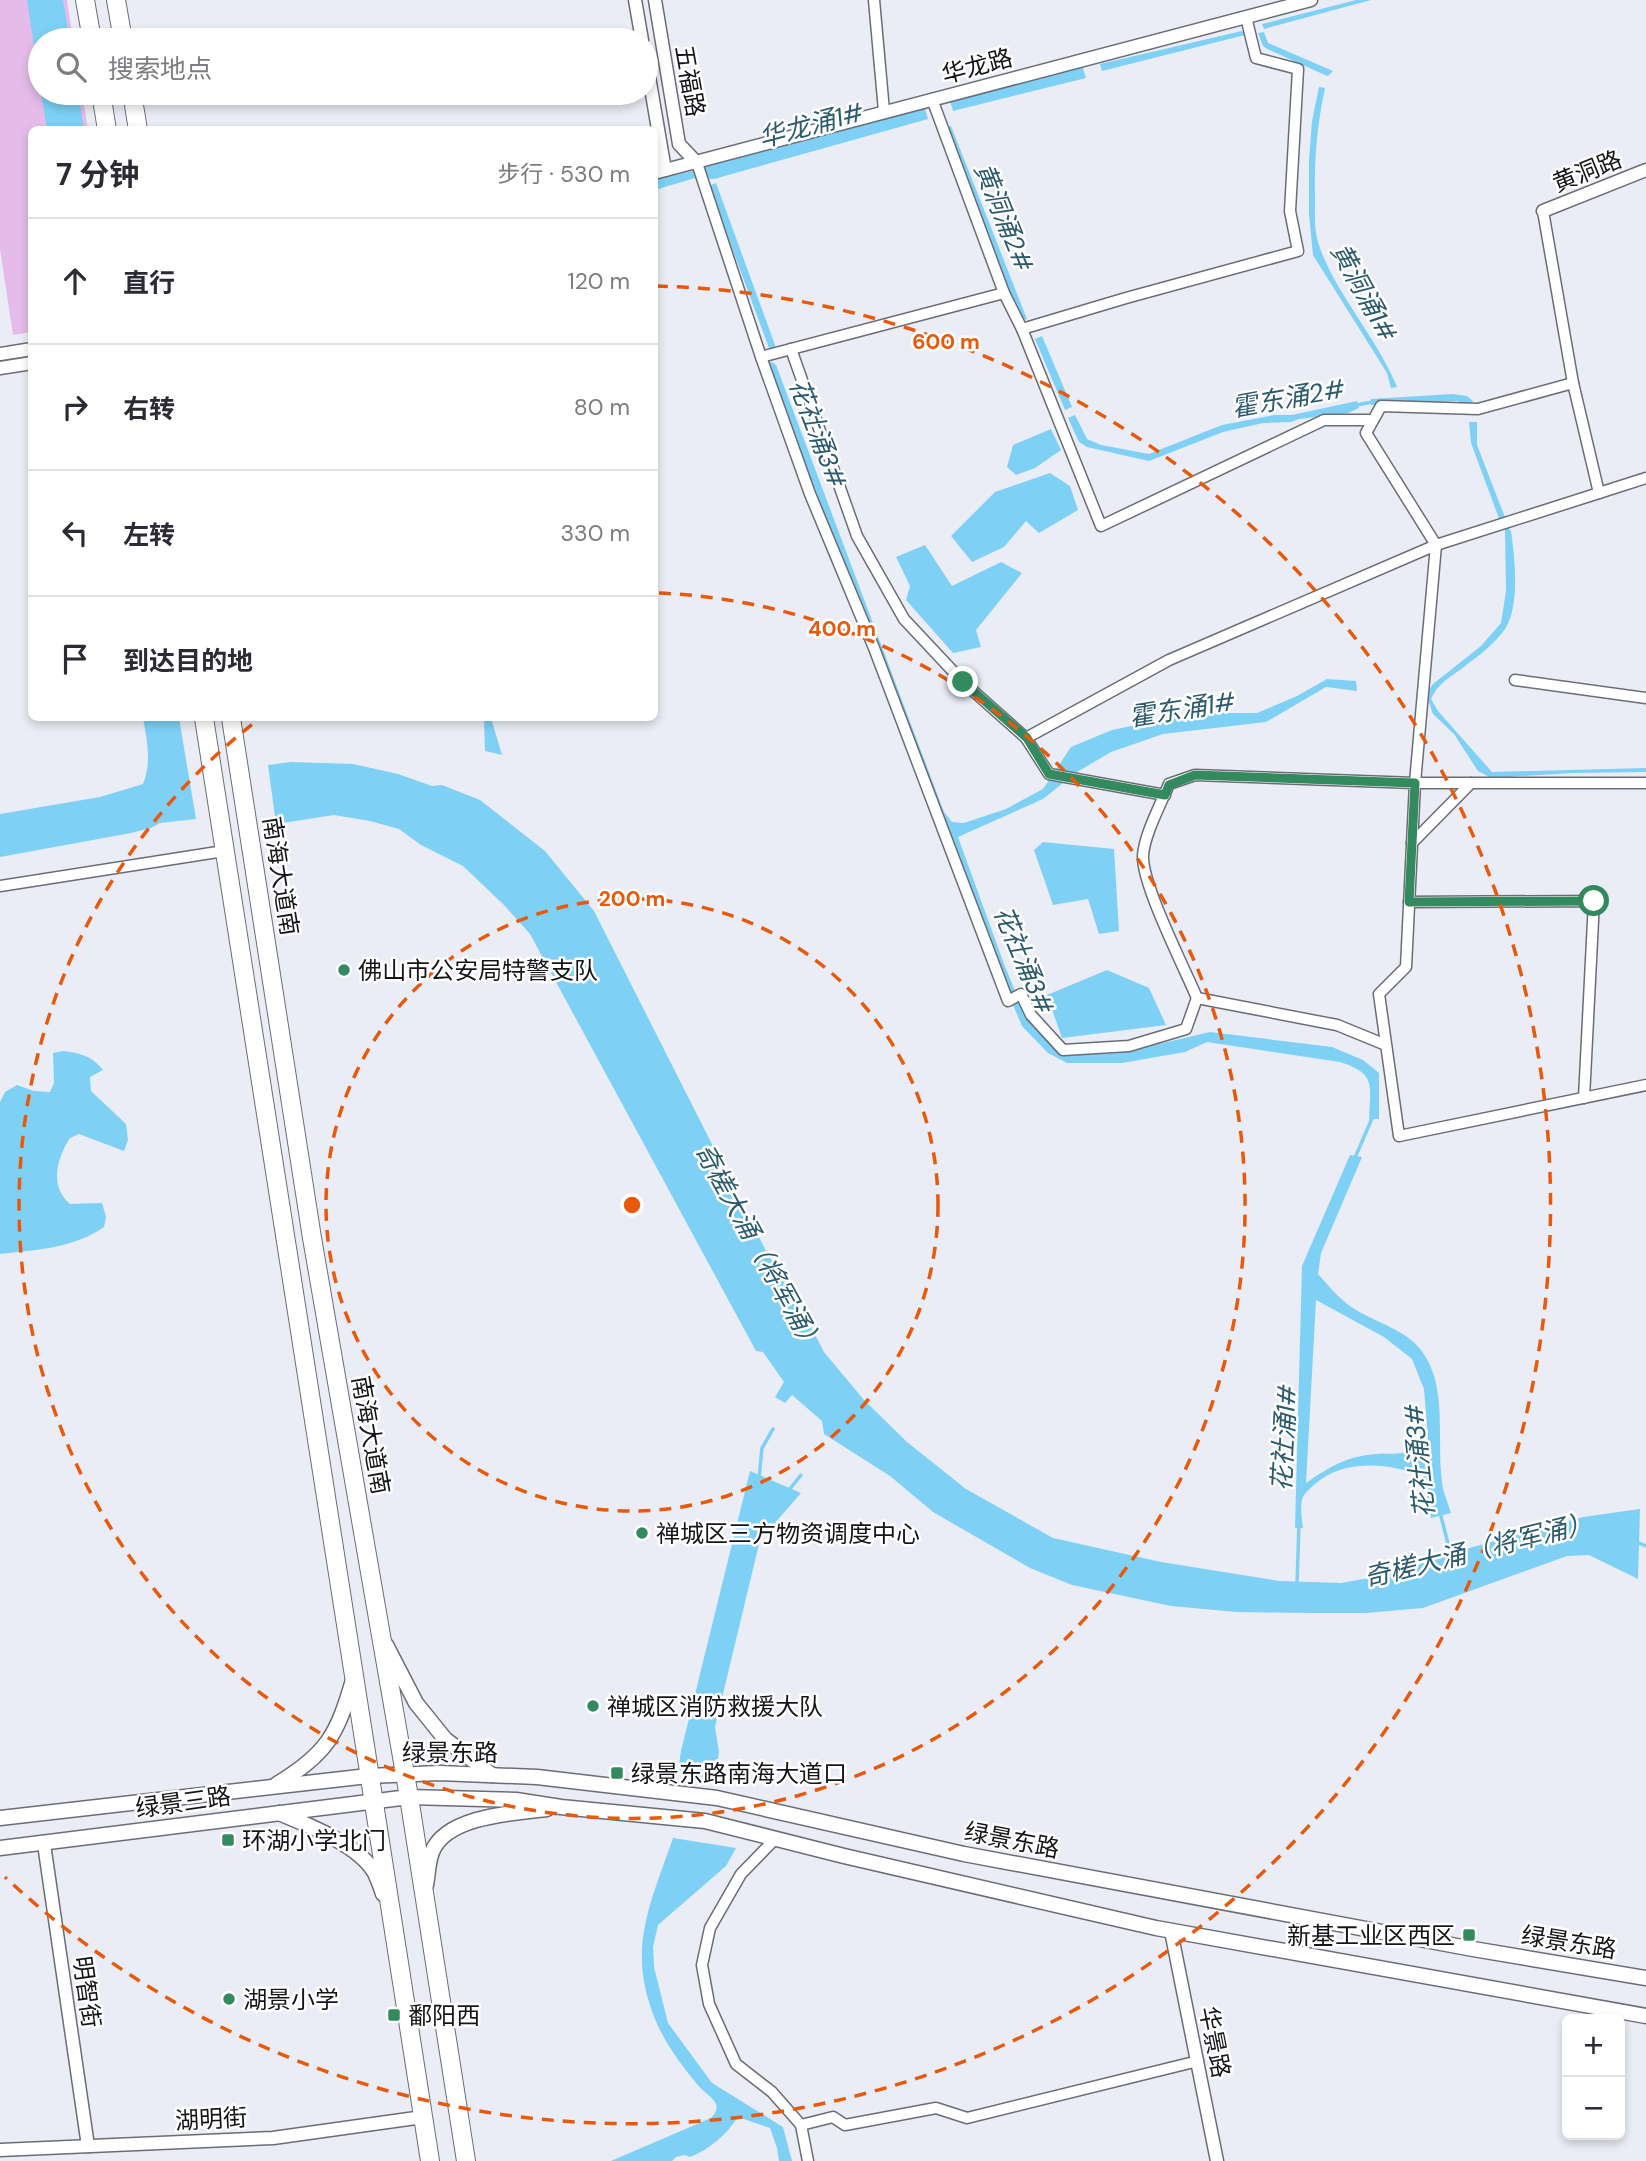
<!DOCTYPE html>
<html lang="zh">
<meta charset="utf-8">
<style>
body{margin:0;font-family:"DM Sans","Noto Sans SC",sans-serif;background:#f2f2f3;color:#2b2b33}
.controls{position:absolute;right:21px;bottom:21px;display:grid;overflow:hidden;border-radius:10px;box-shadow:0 4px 10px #0003}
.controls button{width:63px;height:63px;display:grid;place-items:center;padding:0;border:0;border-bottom:2px solid #e1e1e2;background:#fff;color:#2b2b33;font:35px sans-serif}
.stop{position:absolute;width:21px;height:21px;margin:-16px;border:5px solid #338a5f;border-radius:50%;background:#fff}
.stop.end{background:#338a5f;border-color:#fff;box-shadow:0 2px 7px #0008}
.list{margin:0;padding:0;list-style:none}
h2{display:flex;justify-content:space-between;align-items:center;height:91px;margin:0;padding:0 28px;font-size:30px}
h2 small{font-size:23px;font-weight:400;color:#7c7c81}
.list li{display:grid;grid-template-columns:46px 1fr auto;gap:21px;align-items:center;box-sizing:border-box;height:126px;padding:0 28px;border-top:2px solid #e1e1e2}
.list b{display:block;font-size:26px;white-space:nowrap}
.list em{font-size:23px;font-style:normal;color:#7c7c81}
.icon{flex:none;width:38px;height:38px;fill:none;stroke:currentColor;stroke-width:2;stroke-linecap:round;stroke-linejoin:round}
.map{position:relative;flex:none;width:1646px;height:2161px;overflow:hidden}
.search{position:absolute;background:#fff;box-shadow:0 4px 10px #0003;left:28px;top:28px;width:630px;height:77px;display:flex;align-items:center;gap:18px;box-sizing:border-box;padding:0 24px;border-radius:38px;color:#7c7c81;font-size:26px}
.panel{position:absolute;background:#fff;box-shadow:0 4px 10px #0003;left:28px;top:126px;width:630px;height:595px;border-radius:10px}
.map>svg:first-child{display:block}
.green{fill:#e5bce9}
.water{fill:#7ed0f5;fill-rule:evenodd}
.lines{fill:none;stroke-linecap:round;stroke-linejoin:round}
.stream{stroke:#7ed0f5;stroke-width:3.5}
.minor-casing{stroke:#6b6d75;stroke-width:13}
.tertiary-casing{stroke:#6b6d75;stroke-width:15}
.secondary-casing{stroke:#6b6d75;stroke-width:17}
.trunk-casing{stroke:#6b6d75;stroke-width:20}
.minor{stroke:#fff;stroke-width:10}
.tertiary{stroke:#fff;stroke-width:12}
.secondary{stroke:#fff;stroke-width:14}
.trunk{stroke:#fff;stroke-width:18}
.route{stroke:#338a5f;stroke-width:9}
.ring{fill:none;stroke:#e8590c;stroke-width:3.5;stroke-dasharray:12 9}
.poi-dot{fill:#338a5f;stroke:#fff;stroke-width:2.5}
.labels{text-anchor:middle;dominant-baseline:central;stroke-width:5;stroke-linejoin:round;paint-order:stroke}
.street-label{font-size:24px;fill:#141518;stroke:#fff}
.poi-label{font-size:24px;fill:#141518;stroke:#fff;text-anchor:start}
.water-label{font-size:26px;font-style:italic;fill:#2d5b6e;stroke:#fff}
.centre{fill:#e8590c;stroke:#fff;stroke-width:3.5}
.ring-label{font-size:21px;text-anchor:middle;font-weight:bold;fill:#e8590c;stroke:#fff;stroke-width:5;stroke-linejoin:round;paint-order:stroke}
</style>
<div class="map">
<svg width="1646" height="2161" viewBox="0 0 1646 2161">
<rect width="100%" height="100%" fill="#ebedf6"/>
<path class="green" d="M 0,0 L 67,0 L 73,40 L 40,40 L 40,93 L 82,93 L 88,129 L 32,130 L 31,332 L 13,335 L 0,249 Z"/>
<g class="water">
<path d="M 27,0 L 63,0 L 70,40 L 40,40 L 40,86 Z"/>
<path d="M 1356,0 L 1371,0 L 1264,29 L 1262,24 Z"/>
<path d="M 1242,31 L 1245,35 L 1102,71 L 1100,64 Z"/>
<path d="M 1264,32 L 1268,43 L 1333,71 L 1328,76 L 1325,75 L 1267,49 L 1263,46 L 1258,33 Z"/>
<path d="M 1076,68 L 1083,68 L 1086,78 L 953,111 L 950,101 Z"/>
<path d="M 1319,87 L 1325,88 C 1317,125 1314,161 1315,199 C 1315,213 1314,228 1318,242 C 1333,291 1377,337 1397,387 L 1391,388 L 1387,373 L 1313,255 L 1309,215 L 1309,161 L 1312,121 Z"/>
<path d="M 41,93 L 78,93 L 84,129 L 47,129 Z"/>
<path d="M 925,109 L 928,119 L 714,179 L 707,179 L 703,168 L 712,164 Z"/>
<path d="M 951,126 L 1027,319 L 1021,321 L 946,128 Z"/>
<path d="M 693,171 L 695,178 L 655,190 L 655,179 Z"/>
<path d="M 716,183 L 775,345 L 775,349 L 769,348 L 709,186 Z"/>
<path d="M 1042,336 L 1072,407 L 1065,410 L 1035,339 Z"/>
<path d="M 772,362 L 776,365 L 944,812 L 952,822 L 964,823 L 1006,809 L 1043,789 L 1071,747 L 1112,730 L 1161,720 L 1217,713 L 1257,713 L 1297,696 L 1327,679 L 1356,681 L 1357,691 L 1326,687 L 1266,722 L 1163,734 L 1111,752 L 1077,772 L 1043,799 L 958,837 L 1004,964 L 1025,1015 L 1053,1045 L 1084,1054 L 1120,1053 L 1210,1032 L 1332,1047 L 1363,1060 L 1379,1073 L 1379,1119 L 1369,1119 C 1370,1085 1377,1074 1340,1062 L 1207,1042 L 1185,1052 L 1122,1063 L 1067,1063 L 1048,1053 L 1022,1026 L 976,919 L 768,369 L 768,363 Z"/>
<path d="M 1452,394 L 1467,396 L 1473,401 L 1468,406 L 1458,401 L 1372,405 L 1370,403 L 1371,399 Z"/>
<path d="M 1357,401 L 1359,408 L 1348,413 L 1299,419 L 1291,422 L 1263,423 L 1223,432 L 1149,461 L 1087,447 L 1079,442 L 1068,418 L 1075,415 L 1087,439 L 1101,445 L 1149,454 L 1222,425 L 1274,415 L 1292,415 Z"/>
<path d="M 1469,422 L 1477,422 L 1477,445 L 1506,520 L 1500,521 L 1471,443 Z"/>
<path d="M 1051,429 L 1061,450 L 1035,468 L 1016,475 L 1007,467 L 1013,445 Z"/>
<path d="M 1050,473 L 1070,486 L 1078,510 L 1039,533 L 1026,521 L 1004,547 L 972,562 L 951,536 L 995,492 Z"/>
<path d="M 1509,528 L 1511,532 C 1515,557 1520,607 1505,629 C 1495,643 1480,655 1465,666 C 1451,677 1439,682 1431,699 L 1438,711 L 1492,772 L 1646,768 L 1646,772 L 1572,773 L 1491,778 L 1478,771 L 1454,734 L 1433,714 L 1426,694 L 1433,684 L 1481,646 L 1501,623 L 1506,591 L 1505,529 Z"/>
<path d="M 925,545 L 952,586 L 1001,562 L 1022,573 L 976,630 L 981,647 L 953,653 L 906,600 L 910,586 L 896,557 Z"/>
<path d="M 143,718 L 179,718 L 196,819 L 160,823 L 151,828 L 131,833 L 0,857 L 0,814 L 100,797 L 143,784 C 152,762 147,741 143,718 Z"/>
<path d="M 484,718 L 491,718 L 502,755 L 485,751 Z"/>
<path d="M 291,762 L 353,764 L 398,774 L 432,786 L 442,785 L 480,800 L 545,851 L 594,911 L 766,1251 L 800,1306 L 824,1352 L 864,1400 L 907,1442 L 966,1489 L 1053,1538 L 1161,1562 L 1279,1581 L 1341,1583 L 1409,1571 L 1420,1564 L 1440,1556 L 1583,1517 L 1640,1509 L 1638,1579 L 1589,1555 L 1567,1556 L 1423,1608 L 1366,1613 L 1312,1613 L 1237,1612 L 1171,1606 L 1072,1585 L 1030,1568 L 933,1512 L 890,1476 L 824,1434 L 822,1421 L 792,1395 L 785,1403 L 775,1397 L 784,1382 L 763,1352 L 756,1351 L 530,934 L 504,905 L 463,866 L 421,845 L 399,829 L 370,821 L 334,815 L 276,824 L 268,765 Z"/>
<path d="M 1043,842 L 1114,849 L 1119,931 L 1099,934 L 1088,899 L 1053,905 L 1034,850 Z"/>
<path d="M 1107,970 L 1149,988 L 1166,1025 L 1062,1038 L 1047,995 Z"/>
<path d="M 63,1051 C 80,1053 92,1056 103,1070 L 90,1077 L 91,1091 L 126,1124 L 128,1140 L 124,1151 L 79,1134 L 70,1138 C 57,1158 49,1186 70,1204 L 102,1203 L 106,1217 L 104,1227 C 74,1248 36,1250 0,1254 L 0,1102 L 5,1092 L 17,1085 L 34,1091 L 50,1092 L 54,1083 L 53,1053 Z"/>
<path d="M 1350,1155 L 1362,1157 L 1321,1253 L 1318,1274 C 1329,1286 1339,1299 1353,1308 C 1374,1322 1405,1329 1421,1350 C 1449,1387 1436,1439 1442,1482 C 1443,1492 1448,1503 1451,1513 L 1431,1518 L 1424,1477 C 1392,1463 1344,1458 1315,1484 C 1311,1488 1303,1494 1302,1500 C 1300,1508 1302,1520 1303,1528 L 1295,1528 L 1302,1266 ZM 1316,1300 L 1384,1337 L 1412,1359 L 1424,1389 L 1428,1438 L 1427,1443 C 1400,1460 1389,1450 1362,1456 C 1341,1459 1322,1472 1306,1483 Z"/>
<path d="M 750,1471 L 801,1493 L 760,1540 L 715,1727 L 719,1752 L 715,1779 L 678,1773 L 681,1751 Z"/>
<path d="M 673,1838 L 736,1848 L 726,1866 L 658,1925 L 653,1947 L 654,1967 L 668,2023 L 712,2083 L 783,2127 L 792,2161 L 779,2161 L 777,2148 L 770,2128 L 738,2117 C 726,2135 710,2149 690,2157 L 685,2155 L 676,2157 L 672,2161 L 611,2161 L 711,2118 C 715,2114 718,2109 716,2104 C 712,2096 702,2091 697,2084 C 682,2066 668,2047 658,2026 C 625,1952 649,1908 673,1838 Z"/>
</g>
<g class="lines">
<g class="stream">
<path d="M 1356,405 L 1373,402"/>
<path d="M 1354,1160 L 1373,1116"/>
<path d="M 759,1478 L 762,1448 L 773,1429"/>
<path d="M 789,1490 L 801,1475"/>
<path d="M 1440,1512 L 1451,1556"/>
<path d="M 1636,1542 L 1646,1546"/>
<path d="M 1297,1585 L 1299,1523"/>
</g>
<g class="minor-casing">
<g id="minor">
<path d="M 874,0 L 884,111"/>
<path d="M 697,163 L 761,357 L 1004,293 L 932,99"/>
<path d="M 1543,211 L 1573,383 L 1599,493 L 1646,478"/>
<path d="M 1004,293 L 1022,329 L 1126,298 L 1298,251 L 1290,211 L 1298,69 L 1256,58 L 1246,17"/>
<path d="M 1022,329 L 1101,526 L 1324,420 L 1373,420"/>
<path d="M 791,349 L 857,536 L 904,619 L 963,682 L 1026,738 L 1049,774 L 1165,795"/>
<path d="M 761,357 L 810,494 L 874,648 L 1008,1001 L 1021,994 L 1031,1015 L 1063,1050 L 1129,1046 L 1186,1029 L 1197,998"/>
<path d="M 1573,383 L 1478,409 L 1381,406 L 1366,433 L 1436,545 L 1599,493"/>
<path d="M 1515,680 L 1646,698"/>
<path d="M 1026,738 L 1169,660 L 1436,545 L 1415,783 L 1646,783"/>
<path d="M 1412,843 L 1471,783"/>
<path d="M 0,886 L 224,851"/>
<path d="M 1409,902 L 1594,901 L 1584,1098"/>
<path d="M 1386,1045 L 1337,1025 L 1197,998 C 1184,967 1142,885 1143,856 C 1144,835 1161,804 1169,784 L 1195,775 L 1415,783 L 1406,967 L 1379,994 L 1399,1136 L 1646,1085"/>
<path d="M 776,1838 L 741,1874 L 710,1928 L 702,1965 L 709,2004 L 736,2064 L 772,2092 L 801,2125 L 808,2161"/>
<path d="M 801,2125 L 833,2117 L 845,2125 L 936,2108 L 967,2118 L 1198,2061"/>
</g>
</g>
<g class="tertiary-casing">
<g id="tertiary">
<path d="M 635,0 L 642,40"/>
<path d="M 655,0 L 679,144 L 697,163"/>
<path d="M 646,59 L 665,170"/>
<path d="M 654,173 L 1311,0"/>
<path d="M 1543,211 L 1646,170"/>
<path d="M 0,354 L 32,349"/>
<path d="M 0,368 L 32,363"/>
<path d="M 44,1844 L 88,2146"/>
<path d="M 1171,1931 L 1217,2161"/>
<path d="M 0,2150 L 273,2138 L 423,2117"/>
</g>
</g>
<g class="secondary-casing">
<g id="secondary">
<path d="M 386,1645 L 416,1703 L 445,1739 L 492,1775"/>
<path d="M 277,1784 C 327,1754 337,1735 353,1680"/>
<path d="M 279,1813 C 308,1825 359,1845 375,1873 C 378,1880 381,1887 383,1894"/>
<path d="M 0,1818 L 368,1776 L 440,1773 L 537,1777 L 717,1798 L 964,1854 L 1473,1949 L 1646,1978"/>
<path d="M 0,1848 L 409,1797 L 516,1800 L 561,1807 L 705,1821 L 844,1856 L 1156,1928 L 1646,2016"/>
<path d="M 426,1885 C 428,1875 428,1862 432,1852 C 446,1816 513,1813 547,1809"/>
</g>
</g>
<g class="trunk-casing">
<g id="trunk">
<path d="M 85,0 L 92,40"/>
<path d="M 116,0 L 123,40"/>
<path d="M 101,93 L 107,130"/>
<path d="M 132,93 L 138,130"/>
<path d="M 204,718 L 430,2161"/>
<path d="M 231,718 L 312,1238 L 409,1797 L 466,2161"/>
</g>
</g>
<use href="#minor" class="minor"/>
<use href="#tertiary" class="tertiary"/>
<use href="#secondary" class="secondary"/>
<use href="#trunk" class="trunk"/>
</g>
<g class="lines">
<path class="route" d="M 963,682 L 1027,738 L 1049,774 L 1165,795 L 1169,785 L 1195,775 L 1415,783 L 1409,902 L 1594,901"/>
</g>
<g class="ring">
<circle cx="632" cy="1205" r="306"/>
<path d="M659 593A613 613 0 1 1 259 719"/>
<path d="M656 286A919 919 0 1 1 5 1877"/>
</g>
<g class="poi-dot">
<circle cx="344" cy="970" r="7"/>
<circle cx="642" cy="1533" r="7"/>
<circle cx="593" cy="1706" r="7"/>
<rect x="610" y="1766" width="14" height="14" rx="3.5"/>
<rect x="221" y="1833" width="14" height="14" rx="3.5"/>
<rect x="1462" y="1928" width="14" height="14" rx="3.5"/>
<circle cx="229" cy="1999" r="7"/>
<rect x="387" y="2008" width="14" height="14" rx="3.5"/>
</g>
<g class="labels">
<g class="street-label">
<text transform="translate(977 66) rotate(-15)">华龙路</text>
<text transform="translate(690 81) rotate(80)">五福路</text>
<text transform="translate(1587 171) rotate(-22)">黄洞路</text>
<text transform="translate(281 876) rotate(81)">南海大道南</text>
<text transform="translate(371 1435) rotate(80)">南海大道南</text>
<text x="450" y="1752">绿景东路</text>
<text transform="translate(183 1802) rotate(-8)">绿景三路</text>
<text transform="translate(1012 1840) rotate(11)">绿景东路</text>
<text transform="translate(1569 1942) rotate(9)">绿景东路</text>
<text transform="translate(87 1992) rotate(82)">明智街</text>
<text transform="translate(1215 2042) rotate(79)">华景路</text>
<text transform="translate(211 2119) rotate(-3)">湖明街</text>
</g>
<g class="poi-label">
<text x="358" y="970">佛山市公安局特警支队</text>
<text x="656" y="1533">禅城区三方物资调度中心</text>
<text x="607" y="1706">禅城区消防救援大队</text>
<text x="631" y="1773">绿景东路南海大道口</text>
<text x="242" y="1840">环湖小学北门</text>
<text x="1455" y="1935" text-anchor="end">新基工业区西区</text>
<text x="243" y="1999">湖景小学</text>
<text x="408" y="2015">鄱阳西</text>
</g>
<g class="water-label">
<text transform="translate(811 125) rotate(-15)">华龙涌1#</text>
<text transform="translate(1004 217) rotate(68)">黄洞涌2#</text>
<text transform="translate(1364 292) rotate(61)">黄洞涌1#</text>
<text transform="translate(1288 398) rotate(-10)">霍东涌2#</text>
<text transform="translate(818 433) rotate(69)">花社涌3#</text>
<text transform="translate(1182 709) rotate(-9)">霍东涌1#</text>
<text transform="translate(1024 960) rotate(67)">花社涌3#</text>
<text transform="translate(759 1248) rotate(61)">奇槎大涌（将军涌）</text>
<text transform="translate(1284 1438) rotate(-87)">花社涌1#</text>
<text transform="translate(1419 1461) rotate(-96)">花社涌3#</text>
<text transform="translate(1478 1550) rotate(-14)">奇槎大涌（将军涌）</text>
</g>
</g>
<circle cx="632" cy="1205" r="10" class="centre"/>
<g class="ring-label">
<text x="946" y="349">600 m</text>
<text x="842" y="636">400 m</text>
<text x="632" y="906">200 m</text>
</g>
</svg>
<div class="controls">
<button>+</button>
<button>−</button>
</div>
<div class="stop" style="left:1594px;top:901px"></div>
<div class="stop end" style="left:963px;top:682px"></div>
<div class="search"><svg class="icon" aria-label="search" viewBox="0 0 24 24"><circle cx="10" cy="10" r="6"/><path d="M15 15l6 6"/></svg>搜索地点</div>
<section class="panel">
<h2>7 分钟<small>步行 · 530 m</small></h2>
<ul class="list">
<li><svg class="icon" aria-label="ahead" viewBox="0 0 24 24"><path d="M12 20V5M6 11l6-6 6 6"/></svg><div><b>直行</b></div><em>120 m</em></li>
<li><svg class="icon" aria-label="right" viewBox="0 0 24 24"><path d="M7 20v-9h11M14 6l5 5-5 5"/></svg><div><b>右转</b></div><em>80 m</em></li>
<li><svg class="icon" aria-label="left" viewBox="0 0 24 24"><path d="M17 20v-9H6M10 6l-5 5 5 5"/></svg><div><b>左转</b></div><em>330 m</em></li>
<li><svg class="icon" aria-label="arrive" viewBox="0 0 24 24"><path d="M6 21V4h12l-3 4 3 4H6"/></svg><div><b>到达目的地</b></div></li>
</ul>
</section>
</div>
